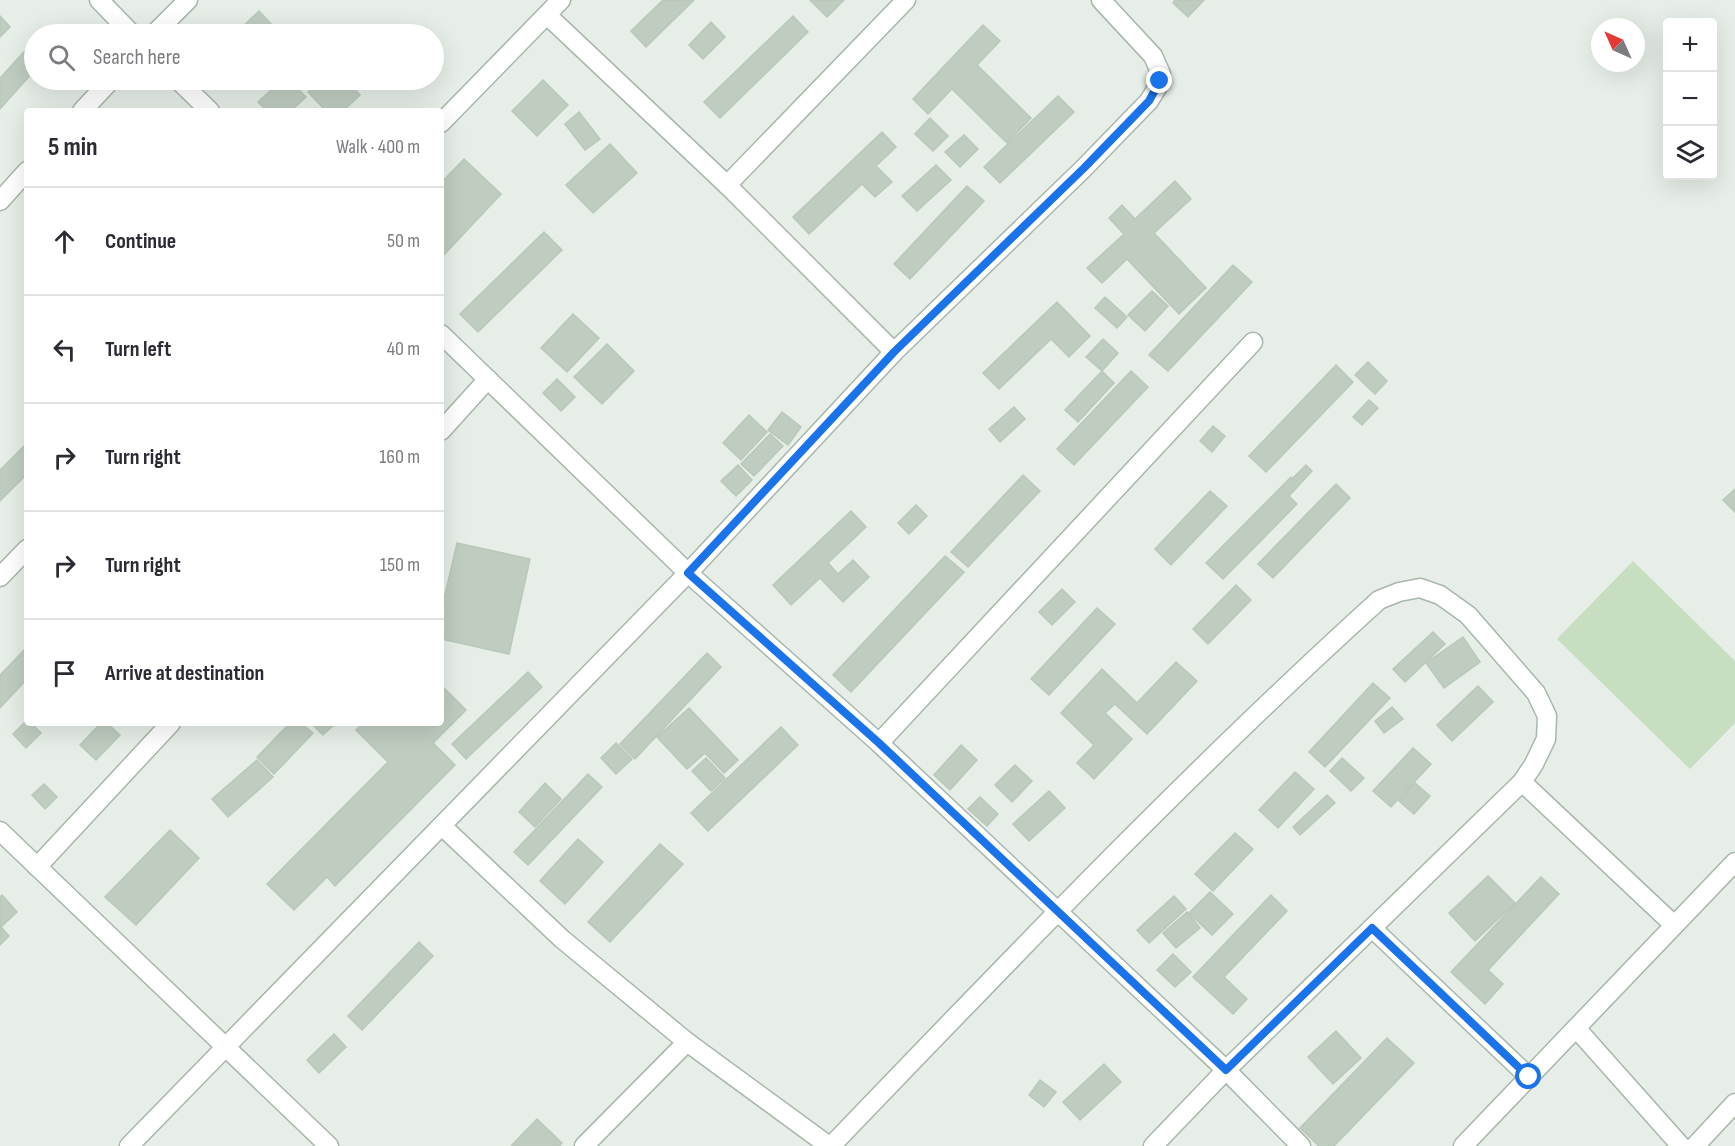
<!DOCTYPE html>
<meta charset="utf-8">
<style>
body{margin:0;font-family:"Sofia Sans Condensed",sans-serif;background:#f2f2f3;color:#2b2b33}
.controls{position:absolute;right:18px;top:18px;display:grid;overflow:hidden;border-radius:6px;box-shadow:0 6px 24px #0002}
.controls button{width:54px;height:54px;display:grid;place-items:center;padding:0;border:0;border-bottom:2px solid #e1e1e2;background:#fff;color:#2b2b33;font:30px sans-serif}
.compass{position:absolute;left:1591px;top:18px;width:54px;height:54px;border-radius:50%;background:#fff;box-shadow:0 6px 24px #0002;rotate:315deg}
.stop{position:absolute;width:18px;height:18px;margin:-14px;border:4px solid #1a73e8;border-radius:50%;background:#fff}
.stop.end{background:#1a73e8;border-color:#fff;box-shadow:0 2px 6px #0008}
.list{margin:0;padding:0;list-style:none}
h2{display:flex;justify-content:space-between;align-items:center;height:78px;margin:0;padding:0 24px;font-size:26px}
h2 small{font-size:20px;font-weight:400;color:#7c7c81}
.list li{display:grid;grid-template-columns:39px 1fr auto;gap:18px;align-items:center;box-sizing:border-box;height:108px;padding:0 24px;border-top:2px solid #e1e1e2}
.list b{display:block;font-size:22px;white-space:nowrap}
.list em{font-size:20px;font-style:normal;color:#7c7c81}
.icon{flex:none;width:33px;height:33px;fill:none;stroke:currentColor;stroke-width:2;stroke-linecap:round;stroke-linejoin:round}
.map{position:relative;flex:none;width:1735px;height:1146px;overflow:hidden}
.search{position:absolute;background:#fff;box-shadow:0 6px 24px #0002;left:24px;top:24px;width:420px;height:66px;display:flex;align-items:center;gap:15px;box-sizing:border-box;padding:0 21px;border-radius:33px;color:#7c7c81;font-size:22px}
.panel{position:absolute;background:#fff;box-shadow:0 6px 24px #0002;left:24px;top:108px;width:420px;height:618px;border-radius:6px}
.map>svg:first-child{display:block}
.green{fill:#c7dec1}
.building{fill:#bfccc0;stroke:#b9c8bb;stroke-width:1.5}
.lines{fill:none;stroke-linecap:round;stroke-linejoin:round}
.minor-casing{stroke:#a9b6ab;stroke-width:21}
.tertiary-casing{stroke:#a9b6ab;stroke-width:21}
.minor{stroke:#fff;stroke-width:18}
.tertiary{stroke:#fff;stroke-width:18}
.route{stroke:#1a73e8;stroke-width:8}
</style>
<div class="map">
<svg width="1735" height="1146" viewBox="0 0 1735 1146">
<rect width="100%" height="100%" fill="#e6eee7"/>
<path class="green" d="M 1633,561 L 1735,661 L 1735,723 L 1690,769 L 1557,639 Z"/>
<g class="building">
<path d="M 663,0 L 694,0 L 646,47 L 631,31 Z"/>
<path d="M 810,0 L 844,0 L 827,17 Z"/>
<path d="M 1175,0 L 1204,0 L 1188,17 L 1173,3 Z"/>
<path d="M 259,11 L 274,27 L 267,34 L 235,34 Z"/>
<path d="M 0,16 L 10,27 L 0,37 Z"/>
<path d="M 793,16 L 808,32 L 720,118 L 704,102 Z"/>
<path d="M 711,22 L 725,37 L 703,59 L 689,45 Z"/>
<path d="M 983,25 L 1000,41 L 977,65 L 1031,118 L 1007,143 L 952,89 L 928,114 L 913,99 Z"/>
<path d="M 32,43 L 34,45 L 34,71 L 0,109 L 0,78 Z"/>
<path d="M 282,80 L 289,80 L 306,97 L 291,111 L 267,111 L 258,102 Z"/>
<path d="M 321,80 L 346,80 L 360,95 L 343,111 L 326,111 L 308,92 Z"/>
<path d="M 543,80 L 568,105 L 537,136 L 512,111 Z"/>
<path d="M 1058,96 L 1074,112 L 1000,183 L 984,167 Z"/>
<path d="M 579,112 L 600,139 L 585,150 L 565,124 Z"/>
<path d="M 930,118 L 948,136 L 933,151 L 915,134 Z"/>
<path d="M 882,132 L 896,147 L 876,166 L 892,182 L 875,197 L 862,184 L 809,234 L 793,217 Z"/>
<path d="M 964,135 L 978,149 L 960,167 L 945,152 Z"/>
<path d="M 610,144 L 637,173 L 593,213 L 566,185 Z"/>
<path d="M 464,159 L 501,194 L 441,258 L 441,183 Z"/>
<path d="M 936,165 L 951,180 L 917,211 L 902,196 Z"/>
<path d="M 1175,181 L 1191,199 L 1154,233 L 1206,288 L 1179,314 L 1127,259 L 1102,283 L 1087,268 L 1124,234 L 1109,218 L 1122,205 L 1135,219 Z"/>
<path d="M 967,186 L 984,201 L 910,279 L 894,264 Z"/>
<path d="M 544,232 L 562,250 L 478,332 L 460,314 Z"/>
<path d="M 1233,265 L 1252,282 L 1168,371 L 1149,355 Z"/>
<path d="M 1152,291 L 1168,306 L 1145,331 L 1128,315 Z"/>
<path d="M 1105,297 L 1127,317 L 1117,328 L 1095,308 Z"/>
<path d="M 1057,302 L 1090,336 L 1069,357 L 1051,339 L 999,389 L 983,373 Z"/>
<path d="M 573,314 L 599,338 L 567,372 L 541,348 Z"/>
<path d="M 1103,339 L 1118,353 L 1102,371 L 1086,357 Z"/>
<path d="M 607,344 L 634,371 L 602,404 L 574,377 Z"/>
<path d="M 1368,362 L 1387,381 L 1375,394 L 1355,375 Z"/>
<path d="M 1336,365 L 1353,382 L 1266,472 L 1249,456 Z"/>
<path d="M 1102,371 L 1114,383 L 1078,422 L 1065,410 Z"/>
<path d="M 1131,371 L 1148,387 L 1074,465 L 1057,449 Z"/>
<path d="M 557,379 L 575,397 L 561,411 L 543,393 Z"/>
<path d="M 1369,400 L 1378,408 L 1362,425 L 1353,417 Z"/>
<path d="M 1014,407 L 1025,419 L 1000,442 L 989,429 Z"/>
<path d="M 782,412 L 801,427 L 788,445 L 768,430 Z"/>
<path d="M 749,415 L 767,432 L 741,460 L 723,443 Z"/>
<path d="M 1213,426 L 1225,436 L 1212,452 L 1200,441 Z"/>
<path d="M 770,434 L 783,446 L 754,476 L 741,464 Z"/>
<path d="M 27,443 L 27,474 L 0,501 L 0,470 Z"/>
<path d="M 738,465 L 752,480 L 736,496 L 721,481 Z"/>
<path d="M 1306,465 L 1312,471 L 1289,496 L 1297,504 L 1223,579 L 1206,563 L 1291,477 L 1292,479 Z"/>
<path d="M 1023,475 L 1040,491 L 968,567 L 951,552 Z"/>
<path d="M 1336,484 L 1350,498 L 1273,578 L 1258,564 Z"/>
<path d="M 1735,489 L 1735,512 L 1723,500 Z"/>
<path d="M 1210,491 L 1227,506 L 1171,565 L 1155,549 Z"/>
<path d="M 916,505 L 927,516 L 909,534 L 898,523 Z"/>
<path d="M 851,511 L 866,527 L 828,563 L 838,574 L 853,560 L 869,577 L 843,602 L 820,578 L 791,605 L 773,585 Z"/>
<path d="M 457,543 L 530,559 L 509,654 L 441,639 L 441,612 Z"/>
<path d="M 945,556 L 964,572 L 851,692 L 833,675 Z"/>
<path d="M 1236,585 L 1251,600 L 1208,644 L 1193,629 Z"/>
<path d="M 1062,589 L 1075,602 L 1052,625 L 1039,612 Z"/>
<path d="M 1097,608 L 1115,624 L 1049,695 L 1031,679 Z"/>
<path d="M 1433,632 L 1445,644 L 1405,682 L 1393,669 Z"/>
<path d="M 1463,637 L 1480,662 L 1444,688 L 1426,663 Z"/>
<path d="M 27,647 L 27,679 L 0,708 L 0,675 Z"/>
<path d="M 707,653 L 721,667 L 635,759 L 620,744 Z"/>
<path d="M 1176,662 L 1197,681 L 1147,734 L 1115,704 L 1105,713 L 1132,739 L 1094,779 L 1077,763 L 1094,745 L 1061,713 L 1102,669 L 1137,703 Z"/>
<path d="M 528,672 L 542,687 L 466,759 L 452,744 Z"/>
<path d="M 1373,683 L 1390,698 L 1325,767 L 1309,752 Z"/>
<path d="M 441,685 L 466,710 L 433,743 L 455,765 L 335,886 L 327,877 L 294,910 L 267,884 L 388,762 L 356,730 L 363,723 L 441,723 Z"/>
<path d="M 1478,686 L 1493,702 L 1452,741 L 1437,725 Z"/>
<path d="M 1392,707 L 1403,719 L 1384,733 L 1375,721 Z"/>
<path d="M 689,708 L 738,760 L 724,773 L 705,753 L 687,769 L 657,737 Z"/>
<path d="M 27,720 L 27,723 L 31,723 L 41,733 L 26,748 L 13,734 Z"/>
<path d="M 101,723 L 107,723 L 120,735 L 96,760 L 80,745 Z"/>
<path d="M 290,723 L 301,723 L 313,733 L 274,774 L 257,757 Z"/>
<path d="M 311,723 L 336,723 L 323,735 Z"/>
<path d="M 781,727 L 798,745 L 708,831 L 691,813 Z"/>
<path d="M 616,743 L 632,759 L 616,774 L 601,758 Z"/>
<path d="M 961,745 L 977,760 L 950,790 L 934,775 Z"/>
<path d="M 1413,748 L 1431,764 L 1391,807 L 1373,791 Z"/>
<path d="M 706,758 L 725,778 L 711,791 L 692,771 Z"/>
<path d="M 1342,758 L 1364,778 L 1351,791 L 1330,771 Z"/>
<path d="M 257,760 L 273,777 L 228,817 L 212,799 Z"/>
<path d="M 1015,765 L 1032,781 L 1012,802 L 995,785 Z"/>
<path d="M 1295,772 L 1314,789 L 1278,828 L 1259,810 Z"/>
<path d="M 588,774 L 602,787 L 528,865 L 514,852 Z"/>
<path d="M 545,783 L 561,799 L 535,827 L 519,812 Z"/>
<path d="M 1415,783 L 1430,796 L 1414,814 L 1399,801 Z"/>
<path d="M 44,784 L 57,797 L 45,809 L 32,795 Z"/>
<path d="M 1049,791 L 1065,808 L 1029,841 L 1013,824 Z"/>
<path d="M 1327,795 L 1335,803 L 1300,835 L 1293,827 Z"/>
<path d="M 980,797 L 998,814 L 987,826 L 968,809 Z"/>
<path d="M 170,830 L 199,858 L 136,925 L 105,897 Z"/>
<path d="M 1235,833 L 1253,849 L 1213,891 L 1195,874 Z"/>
<path d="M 578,839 L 603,862 L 565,904 L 540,881 Z"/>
<path d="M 660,844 L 683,864 L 610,942 L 588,922 Z"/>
<path d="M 1488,876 L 1515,903 L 1475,941 L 1449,913 Z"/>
<path d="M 1541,877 L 1559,894 L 1488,970 L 1503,984 L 1485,1004 L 1451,972 Z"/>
<path d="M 1210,892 L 1233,914 L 1212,935 L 1189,913 Z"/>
<path d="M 2,895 L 17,912 L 1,927 L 9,936 L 0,945 L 0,897 Z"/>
<path d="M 1271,895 L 1287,911 L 1224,977 L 1247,999 L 1233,1014 L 1193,977 Z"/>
<path d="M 1174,896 L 1186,909 L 1149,943 L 1137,930 Z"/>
<path d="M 1187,912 L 1200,928 L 1176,948 L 1163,933 Z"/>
<path d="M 419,942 L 433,956 L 362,1030 L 348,1016 Z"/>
<path d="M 1173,954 L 1191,972 L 1175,987 L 1157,970 Z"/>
<path d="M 1336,1031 L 1361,1058 L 1333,1084 L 1308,1057 Z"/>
<path d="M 334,1034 L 346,1047 L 319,1073 L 307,1060 Z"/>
<path d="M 1387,1038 L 1414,1063 L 1334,1146 L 1319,1146 L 1300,1128 Z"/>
<path d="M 1104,1064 L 1121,1082 L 1080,1120 L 1063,1102 Z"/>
<path d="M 1040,1080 L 1056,1092 L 1044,1107 L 1029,1095 Z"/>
<path d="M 537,1119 L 562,1143 L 559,1146 L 511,1146 Z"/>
</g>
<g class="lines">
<g class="minor-casing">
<g id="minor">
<path d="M 99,0 L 132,34"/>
<path d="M 547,15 L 727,185 L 894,352"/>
<path d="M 154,34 L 188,0"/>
<path d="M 178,80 L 210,111"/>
<path d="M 82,111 L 111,80"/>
<path d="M 441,123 L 561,0"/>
<path d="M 727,185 L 906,0"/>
<path d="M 0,201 L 27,171"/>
<path d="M 441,334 L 688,573 L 879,743 L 1226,1070 L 1301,1146"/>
<path d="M 441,431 L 488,379"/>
<path d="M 0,577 L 27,549"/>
<path d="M 879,743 L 1253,342"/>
<path d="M 1522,782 L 1674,925"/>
<path d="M 442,826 L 562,939 L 687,1042 L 829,1146"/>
<path d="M 0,831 L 329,1146"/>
<path d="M 37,867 L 171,723"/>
<path d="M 1372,928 L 1529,1077"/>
<path d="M 1576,1028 L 1681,1146"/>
<path d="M 129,1146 L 688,573 L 894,352 L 1084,168 L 1149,101 L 1157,88 L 1161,74 L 1153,56 L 1101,0"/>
<path d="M 584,1146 L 687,1042"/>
<path d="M 831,1146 C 1010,960 1188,773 1379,600 L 1399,592 L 1420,588 L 1440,595 L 1468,615 L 1536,693 L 1547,716 L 1546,739 L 1534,764 L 1522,782 L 1226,1070 L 1153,1146"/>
<path d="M 1695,1146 L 1735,1103"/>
</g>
</g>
<g class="tertiary-casing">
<path id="tertiary" d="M 1463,1146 L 1735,862"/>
</g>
<use href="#minor" class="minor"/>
<use href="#tertiary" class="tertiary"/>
</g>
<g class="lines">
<path class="route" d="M 1160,81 L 1149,101 L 1084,168 L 894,352 L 688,573 L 879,743 L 1226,1070 L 1372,928 L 1529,1077"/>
</g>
</svg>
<div class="controls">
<button>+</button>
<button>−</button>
<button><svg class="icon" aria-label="layers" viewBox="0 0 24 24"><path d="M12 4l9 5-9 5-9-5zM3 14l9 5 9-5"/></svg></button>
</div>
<svg class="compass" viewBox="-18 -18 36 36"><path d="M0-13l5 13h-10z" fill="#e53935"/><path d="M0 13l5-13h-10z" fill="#7c7c81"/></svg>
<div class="stop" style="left:1529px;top:1077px"></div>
<div class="stop end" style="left:1160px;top:81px"></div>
<div class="search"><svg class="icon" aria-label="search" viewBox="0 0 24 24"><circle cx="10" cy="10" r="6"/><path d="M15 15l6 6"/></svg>Search here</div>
<section class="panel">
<h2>5 min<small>Walk · 400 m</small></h2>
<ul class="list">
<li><svg class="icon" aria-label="ahead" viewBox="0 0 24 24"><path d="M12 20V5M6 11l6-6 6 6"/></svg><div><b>Continue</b></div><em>50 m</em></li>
<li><svg class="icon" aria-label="left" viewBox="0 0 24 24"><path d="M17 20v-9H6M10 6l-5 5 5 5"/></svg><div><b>Turn left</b></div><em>40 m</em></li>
<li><svg class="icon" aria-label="right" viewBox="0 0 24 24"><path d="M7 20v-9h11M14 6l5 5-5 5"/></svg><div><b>Turn right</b></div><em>160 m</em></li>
<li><svg class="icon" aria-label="right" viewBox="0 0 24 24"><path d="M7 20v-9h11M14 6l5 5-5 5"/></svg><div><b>Turn right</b></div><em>150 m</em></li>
<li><svg class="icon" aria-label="arrive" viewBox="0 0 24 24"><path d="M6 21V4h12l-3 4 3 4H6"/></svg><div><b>Arrive at destination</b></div></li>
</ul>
</section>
</div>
